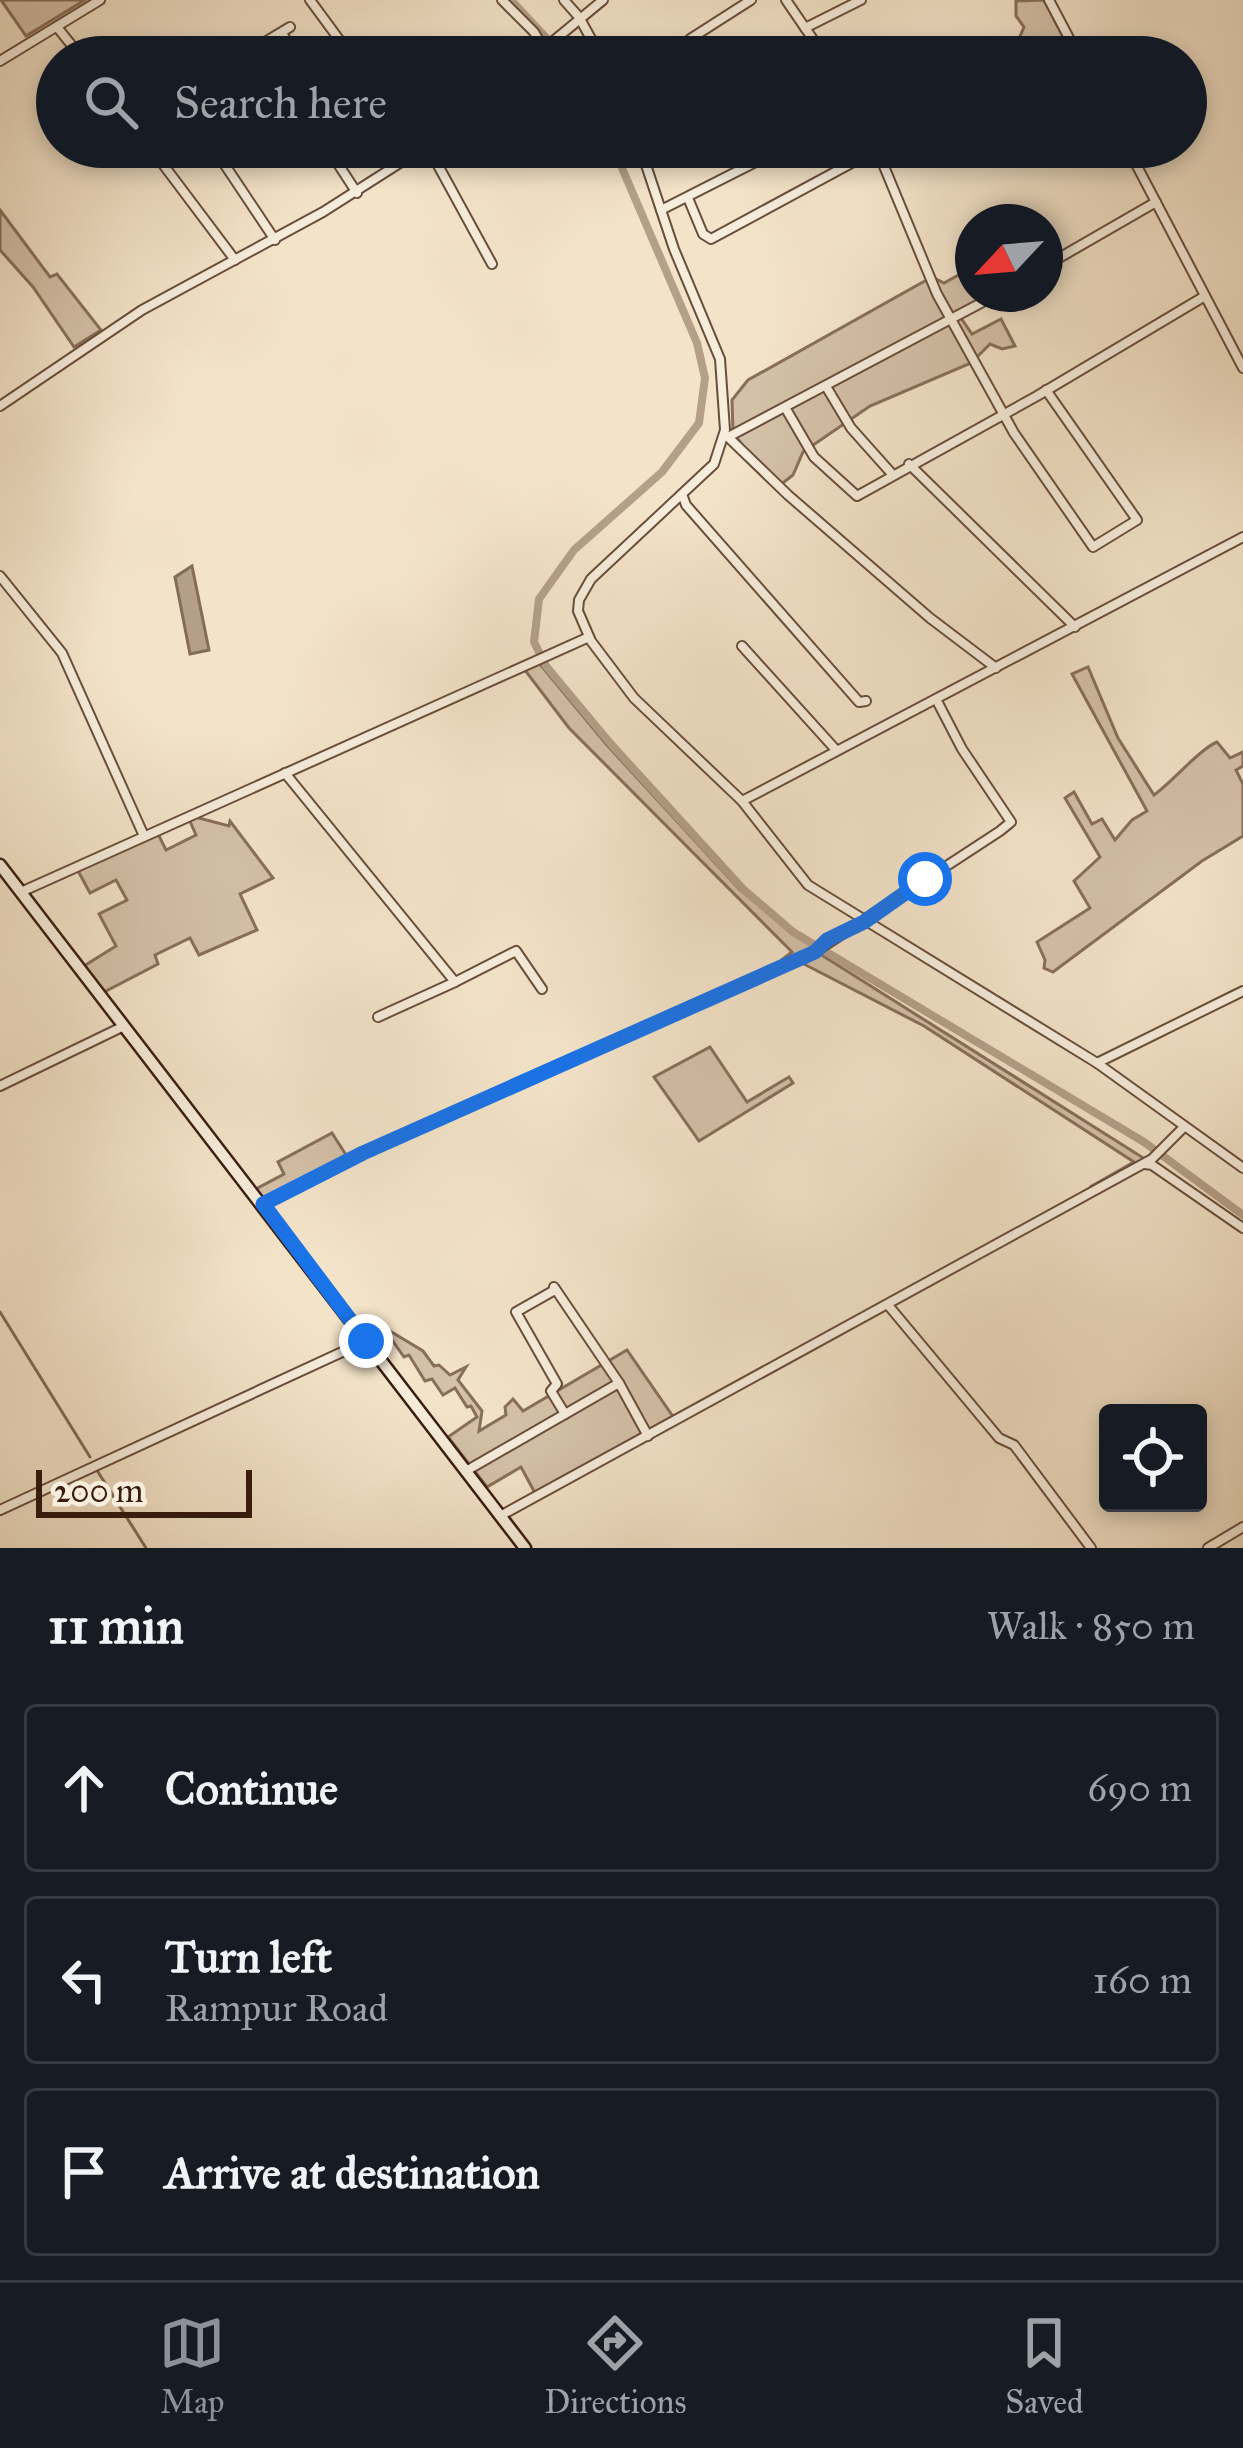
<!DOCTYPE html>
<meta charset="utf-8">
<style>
body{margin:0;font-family:"IM FELL Great Primer",serif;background:#20242c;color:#f1f3f6}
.controls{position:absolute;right:36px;bottom:36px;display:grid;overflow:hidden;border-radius:12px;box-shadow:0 6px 18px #0003}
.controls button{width:108px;height:108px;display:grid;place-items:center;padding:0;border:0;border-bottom:3px solid #363941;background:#171b24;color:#f1f3f6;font:60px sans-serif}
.compass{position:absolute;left:955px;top:204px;width:108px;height:108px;border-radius:50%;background:#171b24;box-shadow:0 6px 18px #0003;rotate:244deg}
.scale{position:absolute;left:36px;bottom:30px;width:216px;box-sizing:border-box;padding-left:12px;border:6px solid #3b1d0c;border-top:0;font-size:33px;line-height:42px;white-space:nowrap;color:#3b1d0c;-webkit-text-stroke:9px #f7eddc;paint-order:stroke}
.stop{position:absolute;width:36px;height:36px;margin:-27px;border:9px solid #1a73e8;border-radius:50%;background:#fff}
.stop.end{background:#1a73e8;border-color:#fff;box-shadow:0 3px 12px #0008}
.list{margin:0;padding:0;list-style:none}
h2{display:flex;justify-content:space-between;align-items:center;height:156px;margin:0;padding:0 48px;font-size:51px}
h2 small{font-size:39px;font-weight:400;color:#9ea1a6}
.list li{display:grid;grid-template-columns:78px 1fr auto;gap:36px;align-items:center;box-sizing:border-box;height:168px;margin:0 24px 24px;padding:0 24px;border:3px solid #363941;border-radius:12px}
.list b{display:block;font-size:45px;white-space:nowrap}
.list p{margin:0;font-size:39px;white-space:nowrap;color:#9ea1a6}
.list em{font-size:39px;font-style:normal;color:#9ea1a6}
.icon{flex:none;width:66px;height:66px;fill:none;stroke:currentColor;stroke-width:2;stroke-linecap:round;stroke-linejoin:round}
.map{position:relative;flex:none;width:1243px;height:1548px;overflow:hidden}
.search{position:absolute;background:#171b24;box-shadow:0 6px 18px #0003;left:36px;right:36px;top:36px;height:132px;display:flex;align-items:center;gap:30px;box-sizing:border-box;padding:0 42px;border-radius:66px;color:#9ea1a6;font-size:45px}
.sheet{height:732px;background:#171b24}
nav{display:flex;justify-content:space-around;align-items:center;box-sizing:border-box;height:168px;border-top:3px solid #363941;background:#171b24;font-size:33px;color:#9ea1a6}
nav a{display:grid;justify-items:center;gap:6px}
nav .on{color:#8c9099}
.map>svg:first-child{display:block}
.green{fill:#d4c1a9;stroke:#886f5a;stroke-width:3}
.water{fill:#b4a089;stroke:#846c57;stroke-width:3}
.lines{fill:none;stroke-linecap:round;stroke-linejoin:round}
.stream{stroke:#846c57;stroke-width:3}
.canal{stroke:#b4a089;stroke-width:8}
.street-casing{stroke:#694e3b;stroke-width:12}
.secondary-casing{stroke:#3b1d0c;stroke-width:15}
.street{stroke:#f7eddc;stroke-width:8}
.secondary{stroke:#f7eddc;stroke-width:10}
.route{stroke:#1a73e8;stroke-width:15}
</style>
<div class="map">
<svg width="1243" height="1548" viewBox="0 0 1243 1548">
<rect width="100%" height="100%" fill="#f3e3c9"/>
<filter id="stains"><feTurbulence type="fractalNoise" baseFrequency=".00167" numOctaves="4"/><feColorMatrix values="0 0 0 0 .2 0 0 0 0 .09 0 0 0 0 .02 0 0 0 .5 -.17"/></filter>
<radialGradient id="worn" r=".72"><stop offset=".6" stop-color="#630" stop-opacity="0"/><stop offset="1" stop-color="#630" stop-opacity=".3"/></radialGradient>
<g class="green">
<path d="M 1,0 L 85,0 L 26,36 Z"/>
<path d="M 1044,0 L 1074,57 L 1006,57 L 1013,53 L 1024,27 L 1016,16 L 1016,1 Z"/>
<path d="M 0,210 L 50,277 L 57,274 L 101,330 L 74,347 L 33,287 L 0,250 Z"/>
<path d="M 973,267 L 973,294 L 987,294 L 959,315 L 972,334 L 1001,319 L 1015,346 L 1002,349 L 990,344 L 971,363 L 870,406 L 803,452 L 793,475 L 779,486 L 765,477 L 733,432 L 732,400 L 748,380 L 932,277 L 944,283 Z"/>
<path d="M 539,663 L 607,745 L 740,890 L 815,949 L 775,965 L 792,952 L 569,728 L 524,669 Z"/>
<path d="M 1088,667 L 1118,738 L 1154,795 C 1172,782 1200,749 1217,742 L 1230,758 L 1243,752 L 1243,766 L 1236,770 L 1243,784 L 1243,836 L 1202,861 L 1053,972 L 1044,968 L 1045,960 L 1037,942 L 1090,908 L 1074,881 L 1100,857 L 1065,798 L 1074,792 L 1092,824 L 1102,819 L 1115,840 L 1132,820 L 1147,811 L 1072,674 Z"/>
<path d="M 195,817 L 229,826 L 230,821 L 273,878 L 240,894 L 257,930 L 199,955 L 190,938 L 155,955 L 158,964 L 104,992 L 84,966 L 116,946 L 99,914 L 127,900 L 116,880 L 90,893 L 77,869 L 158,834 L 166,850 L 196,835 L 189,819 Z"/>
<path d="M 820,954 L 1145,1159 L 1090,1187 L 1134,1162 L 924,1026 L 800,962 Z"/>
<path d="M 710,1047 L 747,1102 L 789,1077 L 793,1083 L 699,1141 L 654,1077 Z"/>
<path d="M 332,1133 L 348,1158 L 265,1201 L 256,1189 L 284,1174 L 278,1162 Z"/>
<path d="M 380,1325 L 423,1351 L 434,1366 L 439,1365 L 450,1375 L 466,1367 L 458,1380 L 482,1411 L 479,1431 L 506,1415 L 505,1407 L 513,1399 L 523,1411 L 627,1350 L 674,1418 L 535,1493 L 521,1467 L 487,1487 L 448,1437 L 477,1417 L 471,1406 L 467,1407 L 455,1388 L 443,1395 L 432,1379 L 425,1381 L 409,1355 L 404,1357 L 387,1333 L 372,1342 L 365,1333 Z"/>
</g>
<path class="water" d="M 192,566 L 209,650 L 190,654 L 175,577 Z"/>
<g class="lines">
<g class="stream">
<path d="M 0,1312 L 90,1457"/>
<path d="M 98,1472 L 146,1548"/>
</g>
<g class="canal">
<path d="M 511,0 L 564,57"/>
<path d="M 613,147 L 697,343 L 705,378 L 699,423 L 662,472 L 574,550 L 539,599 L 534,642 L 546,666 L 610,743 L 743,889 L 793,932 L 1144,1142 L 1243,1215"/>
</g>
<g class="street-casing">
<g id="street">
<path d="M 310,0 L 352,57"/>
<path d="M 502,0 L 534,32 L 544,49"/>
<path d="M 564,0 L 579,17 L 601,57"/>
<path d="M 786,0 L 825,57"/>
<path d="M 1049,0 L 1079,57"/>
<path d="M 57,27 L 81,57"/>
<path d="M 805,28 L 861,0"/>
<path d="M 282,33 L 297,57"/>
<path d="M 690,39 L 751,0"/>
<path d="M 240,57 L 290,27"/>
<path d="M 534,57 L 603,0"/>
<path d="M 0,61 L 100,0"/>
<path d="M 150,147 L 235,260"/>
<path d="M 213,147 L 275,240"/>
<path d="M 327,147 L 357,193"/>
<path d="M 428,147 L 492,264"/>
<path d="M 640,147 L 674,249 L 720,359 L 725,430 L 714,464 L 591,579 L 579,600 L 578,611 L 591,641 L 634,698 L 742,801 L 1243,537"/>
<path d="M 876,147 L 937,294 L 1014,433 L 1093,547 L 1137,520 L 1046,390"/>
<path d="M 1127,147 L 1243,368"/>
<path d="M 643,156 L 661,147"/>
<path d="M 688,198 L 703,234 L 711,239 L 859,159"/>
<path d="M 661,210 L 785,147"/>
<path d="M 1045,266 L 1156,202"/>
<path d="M 827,388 L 851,428 L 892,474"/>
<path d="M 0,406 L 142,310 L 323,212 L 425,147"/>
<path d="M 786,409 L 814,457 L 857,496 L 1037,396 L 1205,296"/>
<path d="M 728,437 L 788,495 L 930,618 L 996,668"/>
<path d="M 728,437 L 998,294"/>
<path d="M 909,464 L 1075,627"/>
<path d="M 682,494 L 686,505 L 859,702 L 866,701"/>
<path d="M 0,576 L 62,653 L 144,836"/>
<path d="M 742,646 L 836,750"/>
<path d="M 285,773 L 455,982 L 516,951 L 542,989"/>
<path d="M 742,801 L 808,885 L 1097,1063 L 1243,1168"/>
<path d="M 21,892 L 589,637"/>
<path d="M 378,1017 L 455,982"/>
<path d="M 1097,1063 L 1243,991"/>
<path d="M 0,1086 L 124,1026"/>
<path d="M 1145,1164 L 1152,1165 L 1243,1228"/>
<path d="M 263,1204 L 363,1153 L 815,952 L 1000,831 L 1011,822 L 962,749 L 936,699"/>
<path d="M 888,1305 L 999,1438 L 1014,1445 L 1091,1548"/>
<path d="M 565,1414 L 551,1391 L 557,1384 L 516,1312 L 553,1291 L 554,1287 L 619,1383"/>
<path d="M 466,1471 L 619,1383 L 648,1436"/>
<path d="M 0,1510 L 366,1341"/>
<path d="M 500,1516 L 1152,1159 L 1184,1127"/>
<path d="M 1208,1548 L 1243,1527"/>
</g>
</g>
<g class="secondary-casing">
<path id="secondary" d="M 0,865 L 525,1548"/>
</g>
<use href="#street" class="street"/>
<use href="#secondary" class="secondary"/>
</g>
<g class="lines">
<path class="route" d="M 366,1341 L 263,1204 L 363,1153 L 815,952 L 827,940 L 864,922 L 925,879"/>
</g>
<rect width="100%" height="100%" filter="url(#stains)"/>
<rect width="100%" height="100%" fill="url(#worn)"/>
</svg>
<div class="controls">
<button><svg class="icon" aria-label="locate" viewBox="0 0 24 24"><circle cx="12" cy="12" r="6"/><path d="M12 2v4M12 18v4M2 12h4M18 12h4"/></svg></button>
</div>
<svg class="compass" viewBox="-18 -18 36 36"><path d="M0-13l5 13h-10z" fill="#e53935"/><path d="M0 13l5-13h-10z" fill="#9ea1a6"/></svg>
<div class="scale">200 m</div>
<div class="stop" style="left:925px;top:879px"></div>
<div class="stop end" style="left:366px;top:1341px"></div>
<div class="search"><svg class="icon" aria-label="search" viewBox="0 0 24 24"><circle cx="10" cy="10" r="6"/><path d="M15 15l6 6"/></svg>Search here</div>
</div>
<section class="sheet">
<h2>11 min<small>Walk · 850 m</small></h2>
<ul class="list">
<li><svg class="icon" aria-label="ahead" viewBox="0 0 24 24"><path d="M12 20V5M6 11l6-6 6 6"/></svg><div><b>Continue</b></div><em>690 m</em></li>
<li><svg class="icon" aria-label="left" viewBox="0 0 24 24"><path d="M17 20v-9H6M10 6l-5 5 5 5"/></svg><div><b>Turn left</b><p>Rampur Road</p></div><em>160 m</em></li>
<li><svg class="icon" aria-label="arrive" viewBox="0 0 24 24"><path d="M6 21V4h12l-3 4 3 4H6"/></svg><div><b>Arrive at destination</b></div></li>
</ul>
</section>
<nav>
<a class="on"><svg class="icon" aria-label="map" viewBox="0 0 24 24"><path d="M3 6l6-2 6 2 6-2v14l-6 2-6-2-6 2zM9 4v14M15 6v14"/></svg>Map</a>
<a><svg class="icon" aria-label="directions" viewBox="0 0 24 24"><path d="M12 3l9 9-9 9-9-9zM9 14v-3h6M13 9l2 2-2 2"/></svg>Directions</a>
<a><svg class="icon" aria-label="saved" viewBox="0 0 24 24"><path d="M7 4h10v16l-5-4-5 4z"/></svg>Saved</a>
</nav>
